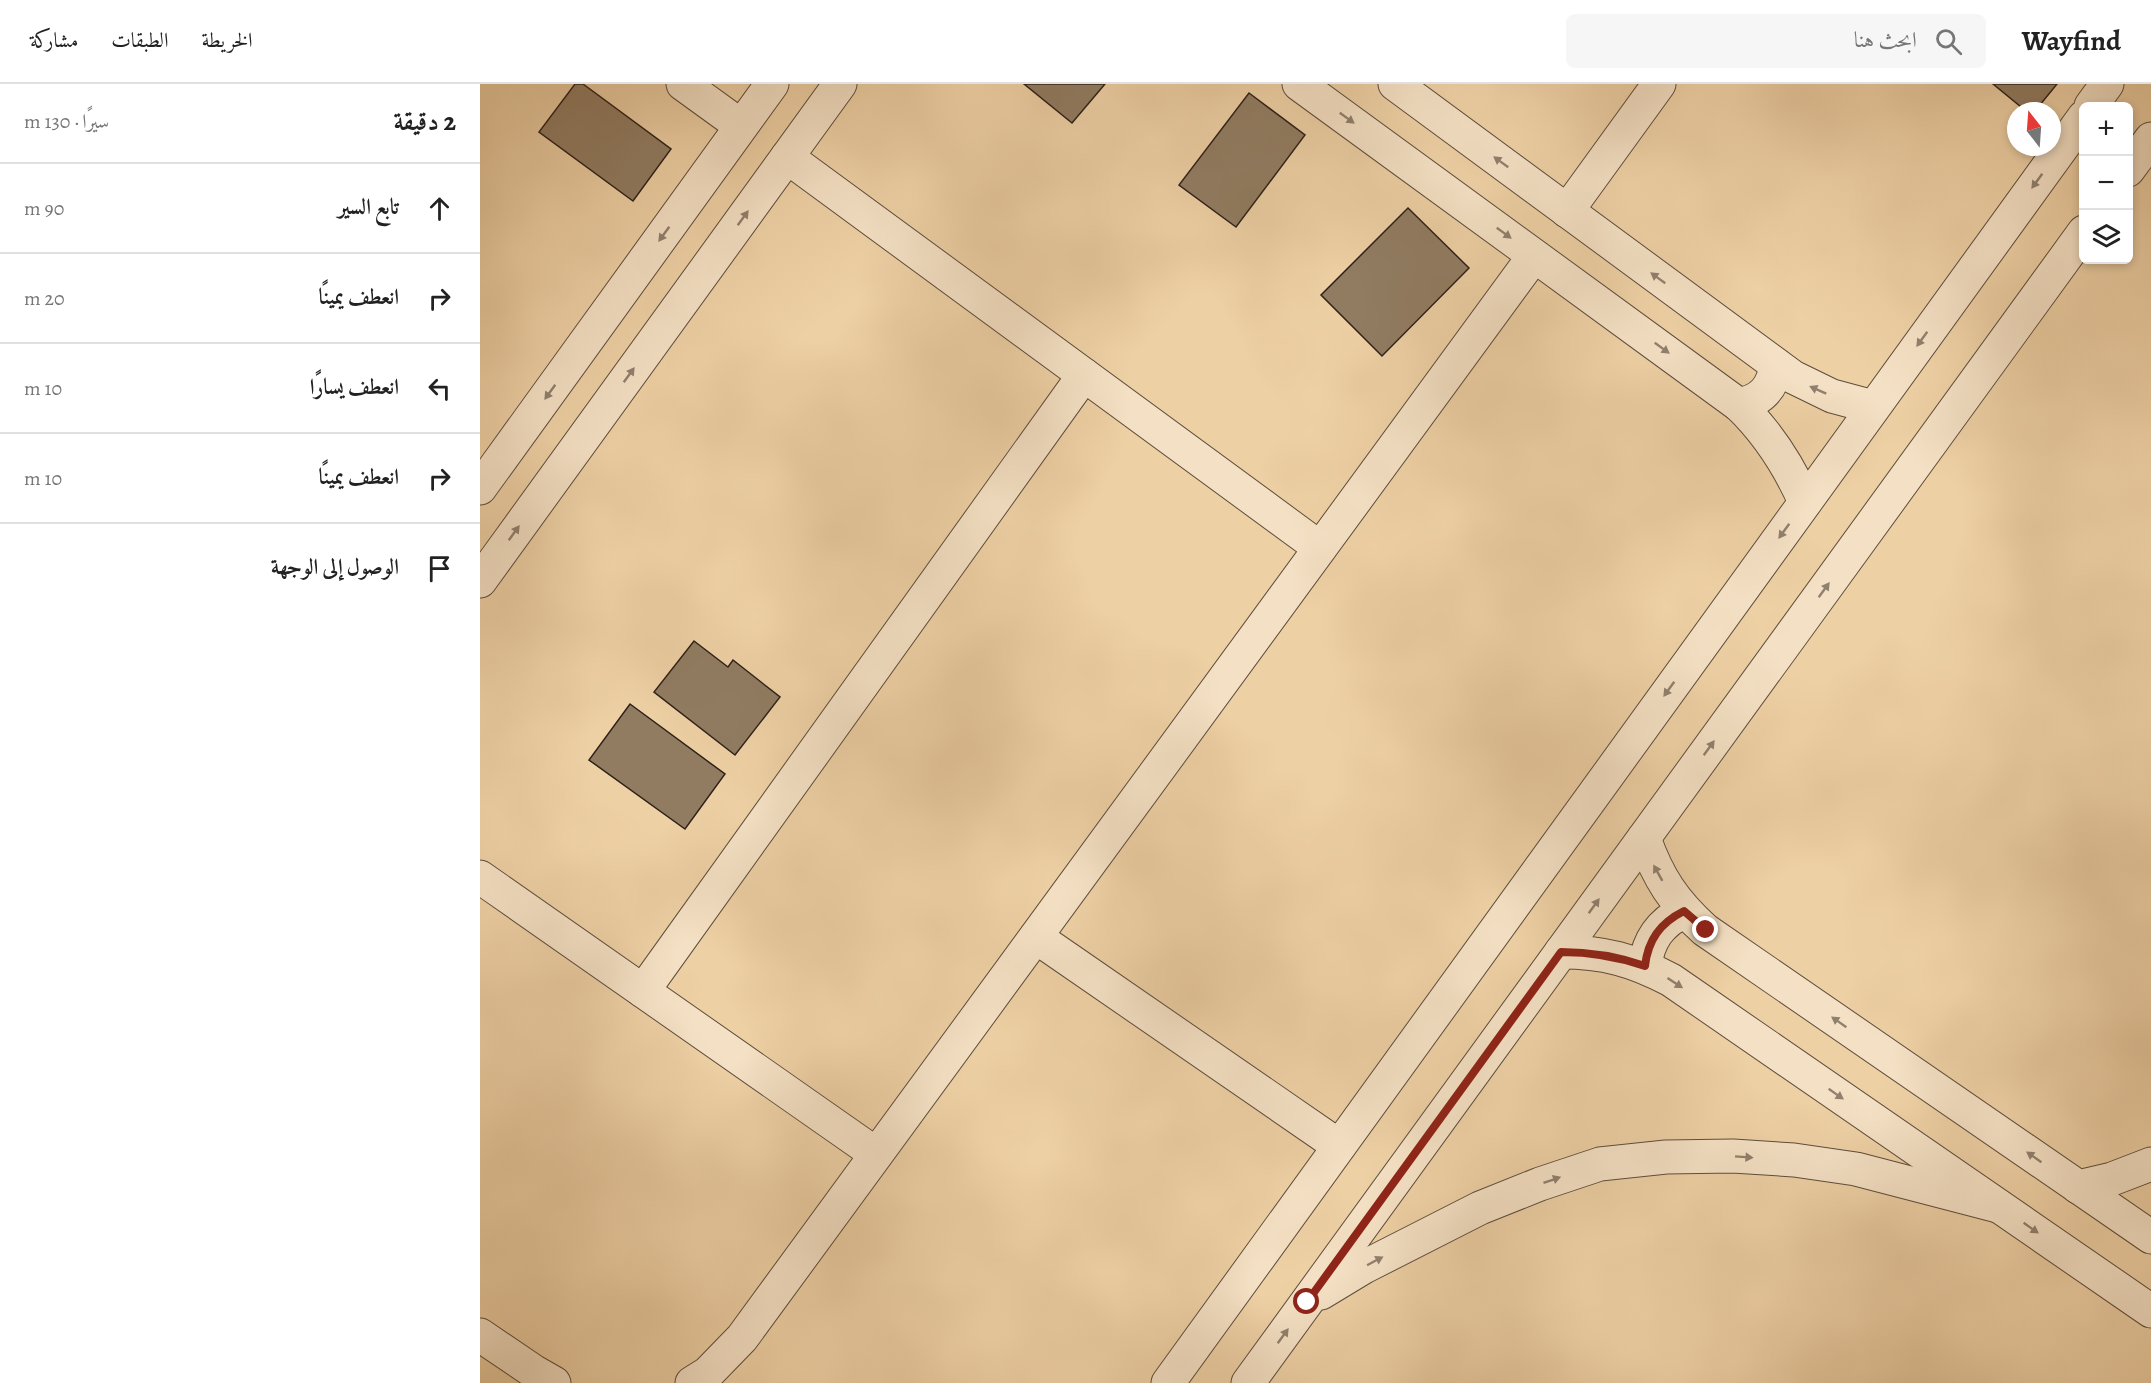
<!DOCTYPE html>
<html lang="ar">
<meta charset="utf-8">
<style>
body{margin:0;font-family:Alegreya,Amiri,serif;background:#f6f6f6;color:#222;direction:rtl}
.controls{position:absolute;right:18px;top:18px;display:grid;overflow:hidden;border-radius:9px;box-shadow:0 3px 9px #0003}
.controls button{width:54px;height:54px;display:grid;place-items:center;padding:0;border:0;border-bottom:2px solid #e0e0e0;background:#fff;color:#222;font:30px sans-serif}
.compass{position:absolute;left:1527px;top:18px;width:54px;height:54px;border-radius:50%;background:#fff;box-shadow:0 3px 9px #0003;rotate:343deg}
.stop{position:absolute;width:18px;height:18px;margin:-14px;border:4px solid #8f2418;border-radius:50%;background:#fff}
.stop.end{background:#8f2418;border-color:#fff;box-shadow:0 2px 6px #0008}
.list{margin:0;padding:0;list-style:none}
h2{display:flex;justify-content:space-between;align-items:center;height:78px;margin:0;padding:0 24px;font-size:26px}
h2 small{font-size:20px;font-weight:400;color:#767676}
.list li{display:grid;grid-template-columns:39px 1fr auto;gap:18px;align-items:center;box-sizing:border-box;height:90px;padding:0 24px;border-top:2px solid #e0e0e0}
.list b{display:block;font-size:22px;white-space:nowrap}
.list em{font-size:20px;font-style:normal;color:#767676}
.icon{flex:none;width:33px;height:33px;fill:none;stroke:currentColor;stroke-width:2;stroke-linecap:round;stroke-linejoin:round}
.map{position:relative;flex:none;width:1671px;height:1299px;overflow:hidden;direction:ltr}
header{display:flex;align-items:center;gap:36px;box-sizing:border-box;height:84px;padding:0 30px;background:#fff;border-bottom:2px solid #e0e0e0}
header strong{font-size:28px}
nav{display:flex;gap:33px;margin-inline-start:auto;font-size:21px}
.search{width:420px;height:54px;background:#f6f6f6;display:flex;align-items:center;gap:15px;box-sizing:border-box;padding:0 21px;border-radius:9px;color:#767676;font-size:22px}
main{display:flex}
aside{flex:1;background:#fff}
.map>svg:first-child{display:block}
.building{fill:#917c62;stroke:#2d2119;stroke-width:1.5}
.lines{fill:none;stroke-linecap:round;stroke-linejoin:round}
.minor-casing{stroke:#5d4d3c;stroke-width:35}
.minor{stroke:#f4e0c4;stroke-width:33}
.oneway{fill:#90806e}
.route{stroke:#8f2418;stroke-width:8}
</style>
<header>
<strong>Wayfind</strong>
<div class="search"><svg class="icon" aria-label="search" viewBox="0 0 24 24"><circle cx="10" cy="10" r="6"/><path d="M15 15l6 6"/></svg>ابحث هنا</div>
<nav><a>الخريطة</a><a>الطبقات</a><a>مشاركة</a></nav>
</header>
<main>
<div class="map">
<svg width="1671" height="1299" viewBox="0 0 1671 1299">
<rect width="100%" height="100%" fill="#eed0a5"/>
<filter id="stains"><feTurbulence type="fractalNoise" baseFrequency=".00333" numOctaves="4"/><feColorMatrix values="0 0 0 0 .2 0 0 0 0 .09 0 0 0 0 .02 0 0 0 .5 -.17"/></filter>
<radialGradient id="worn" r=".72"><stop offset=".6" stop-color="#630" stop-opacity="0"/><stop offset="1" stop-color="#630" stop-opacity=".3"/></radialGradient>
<g class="building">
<path d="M 95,0 L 103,0 L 191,65 L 153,117 L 59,48 Z"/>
<path d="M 544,0 L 625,0 L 592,39 Z"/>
<path d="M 1513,0 L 1577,0 L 1555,27 L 1546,27 Z"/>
<path d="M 769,9 L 825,51 L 756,143 L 699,101 Z"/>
<path d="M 928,124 L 989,184 L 902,272 L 841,211 Z"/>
<path d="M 214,557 L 248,583 L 253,576 L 300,613 L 255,671 L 174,608 Z"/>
<path d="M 150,620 L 245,690 L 205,745 L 109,676 Z"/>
</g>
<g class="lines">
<g class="minor-casing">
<g id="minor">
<path d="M 203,0 L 261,42"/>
<path d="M 819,0 L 1259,321 C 1288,349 1308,380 1325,418"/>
<path d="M 915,0 L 1313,293 L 1352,312 L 1393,323"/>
<path d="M 1611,22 L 1627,0"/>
<path d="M 307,73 L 840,464"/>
<path d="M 1648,86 L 1671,55"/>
<path d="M 1087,127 L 1179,0"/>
<path d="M 1259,321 C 1282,316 1293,304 1296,281"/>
<path d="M 0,404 L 292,0"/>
<path d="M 0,497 L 360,0"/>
<path d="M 1164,754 C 1178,794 1194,818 1225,846 L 1671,1153"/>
<path d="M 0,793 L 396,1070"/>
<path d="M 556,853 L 859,1062"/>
<path d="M 1081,868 C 1124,868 1153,876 1191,896 L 1671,1227"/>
<path d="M 1165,882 C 1168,856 1180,839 1204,827"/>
<path d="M 163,907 L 604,291"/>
<path d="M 1598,1103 L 1632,1095 L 1671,1080"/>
<path d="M 841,1209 L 884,1183 L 1000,1124 L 1060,1100 L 1120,1080 L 1186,1073 L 1253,1072 L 1314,1076 L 1376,1085 L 1518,1122"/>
<path d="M 0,1251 L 53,1287 L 74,1299"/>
<path d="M 212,1299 L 228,1289 L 262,1254 L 1054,172"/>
<path d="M 688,1299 L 1604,33"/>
<path d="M 768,1299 L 1604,148"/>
</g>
</g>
<use href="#minor" class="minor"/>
</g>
<defs><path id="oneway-solid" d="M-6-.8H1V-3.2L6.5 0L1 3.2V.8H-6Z" transform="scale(1.5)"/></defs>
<g class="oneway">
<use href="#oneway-solid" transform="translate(867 34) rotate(36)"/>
<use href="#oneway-solid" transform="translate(1021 78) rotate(-144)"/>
<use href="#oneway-solid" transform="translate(1557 97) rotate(126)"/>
<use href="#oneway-solid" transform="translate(263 134) rotate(-54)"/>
<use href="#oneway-solid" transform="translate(1024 149) rotate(36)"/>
<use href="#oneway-solid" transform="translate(184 150) rotate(126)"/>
<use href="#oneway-solid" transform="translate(1178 194) rotate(-144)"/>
<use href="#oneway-solid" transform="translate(1442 255) rotate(126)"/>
<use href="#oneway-solid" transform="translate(1182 264) rotate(36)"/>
<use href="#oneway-solid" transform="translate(149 291) rotate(-54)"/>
<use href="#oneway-solid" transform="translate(1338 306) rotate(-156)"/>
<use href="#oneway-solid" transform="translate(70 308) rotate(126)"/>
<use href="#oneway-solid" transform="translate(1304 447) rotate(126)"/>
<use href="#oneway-solid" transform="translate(34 449) rotate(-54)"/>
<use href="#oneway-solid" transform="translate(1344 506) rotate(-54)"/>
<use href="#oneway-solid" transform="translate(1189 605) rotate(126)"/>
<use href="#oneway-solid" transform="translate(1229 664) rotate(-54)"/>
<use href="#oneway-solid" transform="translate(1178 789) rotate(-119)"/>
<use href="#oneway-solid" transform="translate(1114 822) rotate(-54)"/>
<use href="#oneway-solid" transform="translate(1195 899) rotate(33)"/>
<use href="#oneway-solid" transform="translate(1359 938) rotate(-145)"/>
<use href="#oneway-solid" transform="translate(1356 1010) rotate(35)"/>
<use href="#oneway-solid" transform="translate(1264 1073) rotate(4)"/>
<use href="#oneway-solid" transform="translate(1554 1073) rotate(-145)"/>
<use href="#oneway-solid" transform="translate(1072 1096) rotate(-19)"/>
<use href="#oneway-solid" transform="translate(1551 1144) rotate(35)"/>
<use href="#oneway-solid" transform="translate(895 1177) rotate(-28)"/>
<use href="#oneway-solid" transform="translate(803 1252) rotate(-54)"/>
</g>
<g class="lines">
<path class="route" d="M 827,1218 L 1081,868 C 1111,868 1136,872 1165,882 C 1168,856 1180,839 1204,827 L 1226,846"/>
</g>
<rect width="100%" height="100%" filter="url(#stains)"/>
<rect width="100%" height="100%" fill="url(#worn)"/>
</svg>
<div class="controls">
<button>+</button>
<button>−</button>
<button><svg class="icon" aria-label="layers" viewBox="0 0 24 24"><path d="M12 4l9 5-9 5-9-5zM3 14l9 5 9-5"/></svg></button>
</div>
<svg class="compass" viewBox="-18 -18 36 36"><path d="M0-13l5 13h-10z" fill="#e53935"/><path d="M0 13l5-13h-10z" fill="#767676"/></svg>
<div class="stop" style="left:827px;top:1218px"></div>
<div class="stop end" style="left:1226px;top:846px"></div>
</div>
<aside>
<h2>2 دقيقة<small>سيرًا · 130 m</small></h2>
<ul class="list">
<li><svg class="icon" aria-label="ahead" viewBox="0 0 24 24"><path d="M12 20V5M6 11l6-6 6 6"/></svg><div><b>تابع السير</b></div><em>90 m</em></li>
<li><svg class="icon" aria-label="right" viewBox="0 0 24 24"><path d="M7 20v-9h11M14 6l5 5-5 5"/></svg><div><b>انعطف يمينًا</b></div><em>20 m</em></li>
<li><svg class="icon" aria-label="left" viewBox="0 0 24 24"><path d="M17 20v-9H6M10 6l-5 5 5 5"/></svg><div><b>انعطف يسارًا</b></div><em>10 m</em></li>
<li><svg class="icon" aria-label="right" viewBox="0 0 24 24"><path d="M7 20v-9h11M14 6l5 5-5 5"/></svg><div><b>انعطف يمينًا</b></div><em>10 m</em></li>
<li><svg class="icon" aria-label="arrive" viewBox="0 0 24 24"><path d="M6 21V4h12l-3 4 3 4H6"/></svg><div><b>الوصول إلى الوجهة</b></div></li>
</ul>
</aside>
</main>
